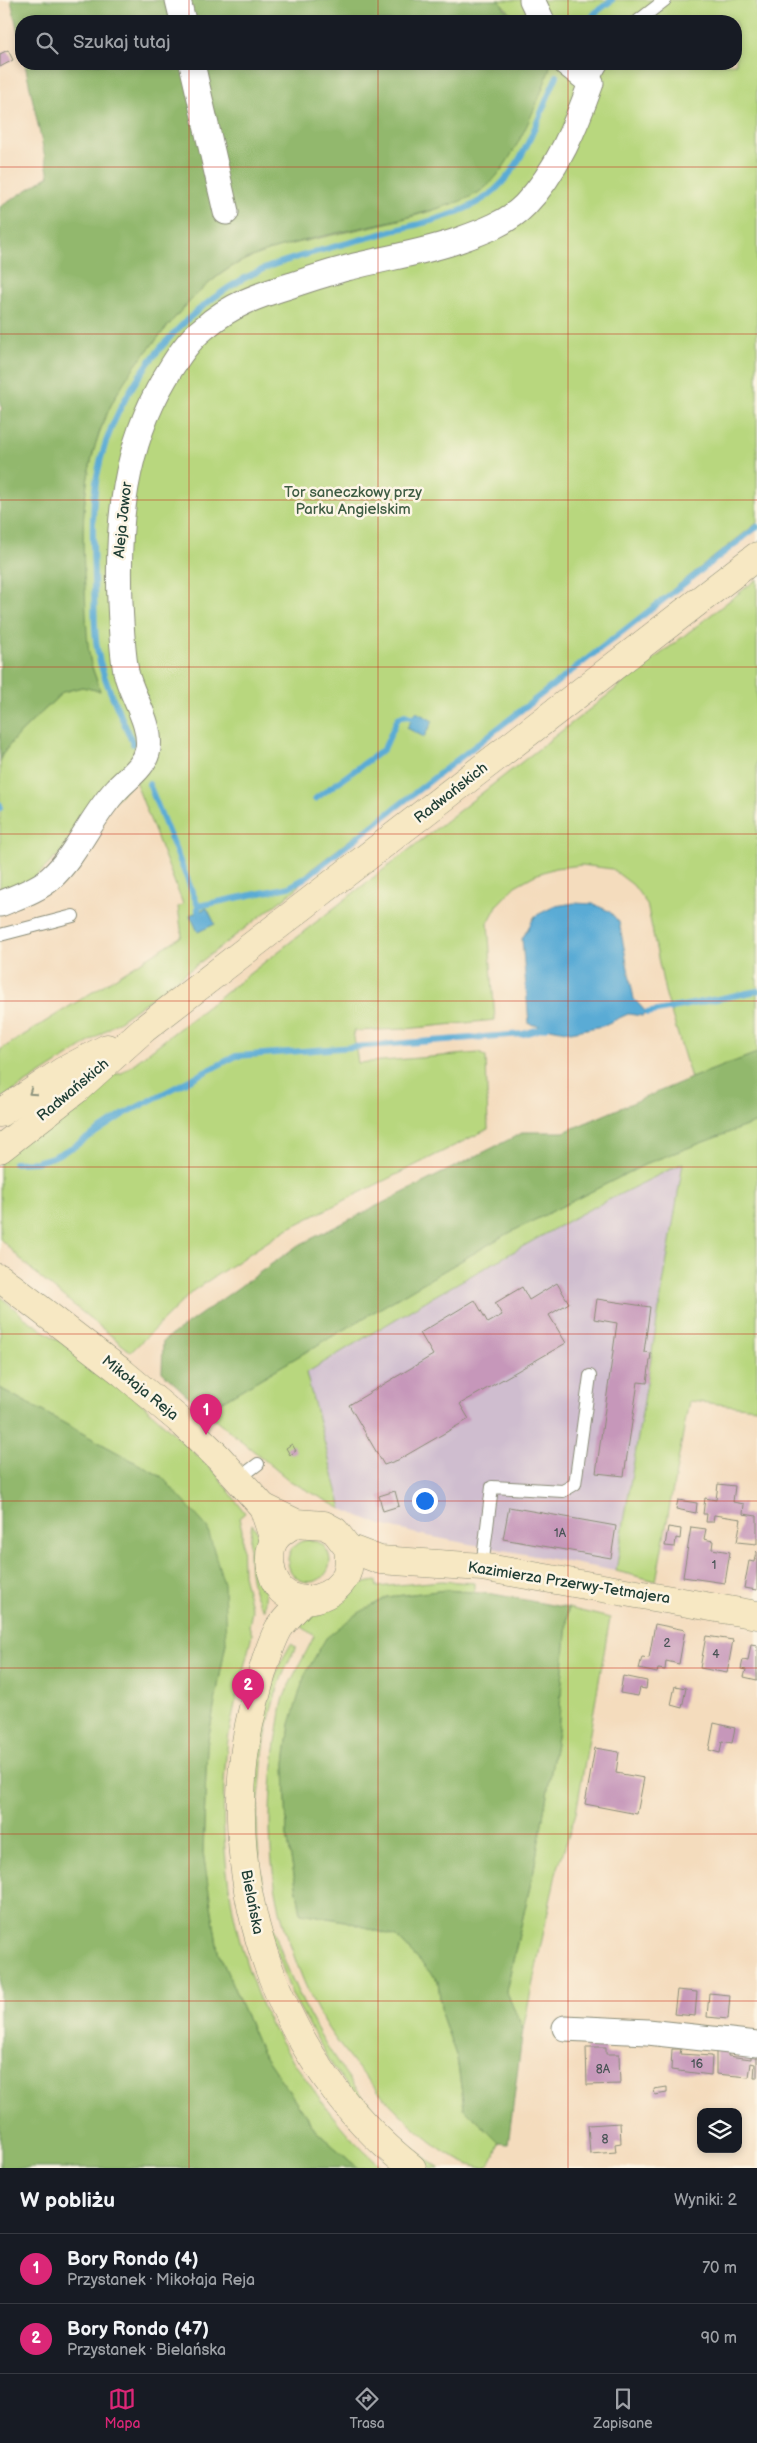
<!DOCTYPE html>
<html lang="pl">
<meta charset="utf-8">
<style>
body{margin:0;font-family:"Balsamiq Sans",sans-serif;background:#20242c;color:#f1f3f6}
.controls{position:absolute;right:15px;bottom:15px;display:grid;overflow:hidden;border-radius:10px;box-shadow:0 2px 8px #0003}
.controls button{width:45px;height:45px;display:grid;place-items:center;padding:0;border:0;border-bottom:1px solid #363941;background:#171b24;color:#f1f3f6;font:25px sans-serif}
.you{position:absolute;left:424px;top:1500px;width:18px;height:18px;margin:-12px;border:4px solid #fff;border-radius:50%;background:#1a73e8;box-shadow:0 0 0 8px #1a73e833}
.badge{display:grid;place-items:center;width:32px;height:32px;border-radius:50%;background:#db2777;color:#fff;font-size:16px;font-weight:700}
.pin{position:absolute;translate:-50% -41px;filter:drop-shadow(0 1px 2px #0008)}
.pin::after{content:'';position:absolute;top:26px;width:18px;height:15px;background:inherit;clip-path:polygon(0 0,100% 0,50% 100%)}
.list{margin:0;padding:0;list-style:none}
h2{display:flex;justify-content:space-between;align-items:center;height:65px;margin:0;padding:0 20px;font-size:21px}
h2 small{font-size:16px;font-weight:400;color:#9ea1a6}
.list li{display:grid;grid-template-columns:32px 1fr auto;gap:15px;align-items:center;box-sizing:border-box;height:70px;padding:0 20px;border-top:1px solid #363941}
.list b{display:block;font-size:19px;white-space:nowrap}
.list p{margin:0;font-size:16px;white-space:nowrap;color:#9ea1a6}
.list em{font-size:16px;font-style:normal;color:#9ea1a6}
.icon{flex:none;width:28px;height:28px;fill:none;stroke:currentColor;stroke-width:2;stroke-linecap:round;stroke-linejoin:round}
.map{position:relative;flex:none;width:757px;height:2168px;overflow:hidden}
.search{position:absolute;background:#171b24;box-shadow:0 2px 8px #0003;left:15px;right:15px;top:15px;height:55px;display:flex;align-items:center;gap:12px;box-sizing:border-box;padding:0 18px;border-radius:20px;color:#9ea1a6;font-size:19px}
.sheet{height:205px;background:#171b24}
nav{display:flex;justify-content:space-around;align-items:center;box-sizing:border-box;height:70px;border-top:1px solid #363941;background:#171b24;font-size:14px;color:#9ea1a6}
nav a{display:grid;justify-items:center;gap:2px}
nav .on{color:#db2777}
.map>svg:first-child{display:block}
.industrial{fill:#cfbdcf}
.green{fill:#b8d77e;stroke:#6c8a59}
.forest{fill:#92b86d;stroke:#587a50}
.water{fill:#5aabd5;stroke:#3c7484}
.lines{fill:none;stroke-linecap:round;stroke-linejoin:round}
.stream{stroke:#5aabd5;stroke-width:6}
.building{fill:#c697ba}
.lane-casing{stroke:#8a8c78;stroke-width:14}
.street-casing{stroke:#8a8c78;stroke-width:27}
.secondary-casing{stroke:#8a8c78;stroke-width:29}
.lane{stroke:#fff;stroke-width:12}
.street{stroke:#fff;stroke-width:25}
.secondary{stroke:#f7e8c3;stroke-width:28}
.oneway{stroke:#8b927c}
.grid{fill:none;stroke:#c8321e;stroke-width:1;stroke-opacity:0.55}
.labels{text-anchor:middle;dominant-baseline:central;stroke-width:5;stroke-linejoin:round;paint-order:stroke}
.number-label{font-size:12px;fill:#495456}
.park-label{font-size:15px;fill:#3e5c43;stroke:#fcf5e5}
.street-label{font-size:15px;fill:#1f3d34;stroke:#fcf5e5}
</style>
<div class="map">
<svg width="757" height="2168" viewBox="0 0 757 2168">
<rect width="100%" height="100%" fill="#fcf5e5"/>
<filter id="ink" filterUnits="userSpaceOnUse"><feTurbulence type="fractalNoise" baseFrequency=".02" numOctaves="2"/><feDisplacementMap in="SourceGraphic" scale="10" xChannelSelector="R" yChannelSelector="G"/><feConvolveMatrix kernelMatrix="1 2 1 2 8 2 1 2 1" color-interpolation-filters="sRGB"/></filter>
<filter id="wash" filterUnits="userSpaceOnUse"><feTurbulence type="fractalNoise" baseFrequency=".0096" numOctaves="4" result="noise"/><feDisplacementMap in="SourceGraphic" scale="20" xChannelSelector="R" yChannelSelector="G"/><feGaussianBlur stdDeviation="1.12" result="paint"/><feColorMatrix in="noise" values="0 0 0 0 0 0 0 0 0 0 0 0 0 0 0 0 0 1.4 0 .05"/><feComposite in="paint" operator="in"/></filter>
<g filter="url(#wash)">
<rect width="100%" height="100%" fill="#f4dcbd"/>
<path class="industrial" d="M 683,1163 L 616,1571 L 422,1535 L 381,1525 L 342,1509 L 306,1373 L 429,1299 L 586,1211 Z"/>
<g class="green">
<path d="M 498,0 L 757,0 L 757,523 L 503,723 L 309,871 L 296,889 C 200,963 104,1037 0,1099 L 0,1050 L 182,936 L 178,907 L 183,904 L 135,781 L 0,911 L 0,763 L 2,755 L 15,738 L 63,692 L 82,687 L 100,691 C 97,679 91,667 89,655 C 85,632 86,607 84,583 C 80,510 84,448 123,383 C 134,365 149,349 162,333 C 185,305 213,274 247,259 C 270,249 295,243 320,238 C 375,225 435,216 485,188 L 550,67 L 548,64 L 736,64 L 736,21 L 519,21 Z"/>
<path d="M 757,579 L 757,1053 L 691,1078 L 665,992 L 647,904 L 633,885 L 612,869 L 582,865 L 555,868 L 535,875 L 515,886 L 498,904 L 488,923 L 495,1020 L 405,1029 L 353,1031 L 358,1063 L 479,1053 L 486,1057 L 488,1129 L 287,1229 L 194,1290 L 131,1352 L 37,1275 L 0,1239 L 0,1159 L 108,1076 L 122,1073 Z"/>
<path d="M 757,1122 L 757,1408 L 689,1401 L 656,1581 L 616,1571 L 683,1163 L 586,1211 L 429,1299 L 306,1373 L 342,1509 L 290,1481 L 192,1400 L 219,1403 L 503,1236 L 650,1162 Z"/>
<path d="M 0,1296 L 25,1318 L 95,1365 L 140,1402 L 215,1472 L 245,1513 L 239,1518 L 242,1530 L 243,1575 L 252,1611 L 249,1626 L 252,1634 C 243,1675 230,1715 226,1756 C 218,1842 229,1929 263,2008 C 276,2037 295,2064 313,2089 C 333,2118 355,2145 383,2168 L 358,2168 L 318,2133 L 261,2051 L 218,1951 L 203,1852 L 207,1746 L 226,1642 L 162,1477 L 0,1388 Z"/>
<path d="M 252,1524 C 266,1538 267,1590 264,1610 C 247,1590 247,1549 252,1524 Z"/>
<circle cx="309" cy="1561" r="21"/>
<path d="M 376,1581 L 377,1587 L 441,1581 L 474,1583 L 474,1592 L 446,1590 L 387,1597 L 290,1724 L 285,1763 L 287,1836 L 301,1913 L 345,1921 L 397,1937 L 438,1981 L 442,2016 L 457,2058 L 464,2108 L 499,2143 C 496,2151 494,2164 485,2168 C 438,2168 345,2058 324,2022 C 304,1988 290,1948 280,1910 C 266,1852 268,1789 278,1730 C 280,1720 281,1707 284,1697 C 292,1676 305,1656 314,1636 L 301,1626 C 316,1605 350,1584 376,1581 Z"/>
<path d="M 568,1608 L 610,1618 L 576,1813 L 556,1874 L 523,2029 L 506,1992 L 534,1869 L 558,1731 Z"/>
<path d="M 291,1644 L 296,1647 C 274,1687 264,1731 261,1777 C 260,1791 258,1804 257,1818 C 255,1944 336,2098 440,2168 L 430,2168 L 400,2144 L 375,2119 L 335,2070 L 292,1995 L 268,1926 L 253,1846 L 254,1787 L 264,1713 L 278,1667 Z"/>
</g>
<g class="forest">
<path d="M 11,0 L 500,0 L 504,8 L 519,21 L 21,21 L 21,47 Z"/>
<path d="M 25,64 L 548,64 L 550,67 C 541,98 511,167 486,187 C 471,200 448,205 429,211 C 370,229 306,235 249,258 C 214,272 185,305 162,333 C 149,349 135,364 124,382 C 83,447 80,513 85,587 C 86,609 86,631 89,653 C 90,666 97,679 100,691 L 82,687 L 63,692 L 15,738 L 2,755 L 0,763 L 0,411 L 2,409 L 0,404 L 0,207 L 49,176 Z"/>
<path d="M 757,1053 L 757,1122 L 650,1162 L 503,1236 L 219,1403 L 192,1400 L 162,1372 L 163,1341 L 297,1246 L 524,1132 L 564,1132 L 691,1078 Z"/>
<path d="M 0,1388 L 162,1477 L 207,1527 L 224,1584 L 226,1642 L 207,1746 L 203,1852 L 218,1951 L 261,2051 L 318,2133 L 358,2168 L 0,2168 Z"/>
<path d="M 446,1590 L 493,1594 L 568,1608 L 558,1731 L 534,1869 L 506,1991 L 523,2029 L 508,2144 L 499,2143 L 464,2108 L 457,2058 L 442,2016 L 438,1981 L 397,1937 L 345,1921 L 301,1913 L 287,1836 L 285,1763 L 290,1724 L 305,1674 L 326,1638 L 355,1615 L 387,1597 Z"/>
</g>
<g class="water">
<path d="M 416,712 L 433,721 L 424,737 L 407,728 Z"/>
<path d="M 574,903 L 593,904 L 609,911 L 619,922 L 634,999 L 647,1013 L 642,1016 L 628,1014 L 602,1026 L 571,1032 L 529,1024 L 522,939 L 535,916 L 555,906 Z"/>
<path d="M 207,908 L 215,924 L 198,932 L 190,915 Z"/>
</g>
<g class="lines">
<g class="stream">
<path d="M 589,21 L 595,13 L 612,0"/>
<path d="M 133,744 C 121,714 104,684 98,653 C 93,629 95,602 94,578 C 93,544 91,510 97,476 C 113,387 190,295 276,264 C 314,251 353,242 392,231 C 426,222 468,214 495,190 C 527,161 539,113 557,76"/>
<path d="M 149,784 L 198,906"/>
<path d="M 315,799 L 384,749 L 398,718 L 405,715 L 413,718"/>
<path d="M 0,805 L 0,808"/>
<path d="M 198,911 L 198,906 L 289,887 L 305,878 L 757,527"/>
<path d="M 647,1013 L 757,991"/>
<path d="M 14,1163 L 36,1162 L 53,1157 L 75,1146 L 124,1114 L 236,1056 L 523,1034 L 547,1027"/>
</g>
</g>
<g id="blocks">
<g class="building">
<path d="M 8,50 L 13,60 L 0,67 L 0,54 Z"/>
<path d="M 557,1283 L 569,1303 L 549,1315 L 566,1343 L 460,1404 L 469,1419 L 398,1460 L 384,1465 L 349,1405 L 433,1355 L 420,1333 L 475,1300 L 488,1323 L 502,1315 L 495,1303 L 522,1287 L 529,1300 Z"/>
<path d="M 597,1299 L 650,1307 L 644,1352 L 651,1353 L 647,1383 L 638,1382 L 624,1476 L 596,1473 L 617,1323 L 594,1319 Z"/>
<path d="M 292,1444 L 296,1451 L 290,1455 L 286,1448 Z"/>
<path d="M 718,1484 L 735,1486 L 733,1502 L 744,1504 L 743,1514 L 757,1516 L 757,1544 L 737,1542 L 741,1519 L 714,1515 L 713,1522 L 706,1522 L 707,1514 L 703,1514 L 705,1498 L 716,1500 Z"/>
<path d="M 395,1491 L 399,1506 L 383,1511 L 379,1496 Z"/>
<path d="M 678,1500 L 697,1503 L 696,1513 L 676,1509 Z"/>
<path d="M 509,1507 L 616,1526 L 611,1558 L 503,1539 Z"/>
<path d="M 668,1527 L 681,1529 L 680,1539 L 676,1538 L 675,1547 L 665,1546 Z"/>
<path d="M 691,1527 L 706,1529 L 704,1539 L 713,1541 L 712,1549 L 730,1552 L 725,1583 L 683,1577 Z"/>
<path d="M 756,1551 L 757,1552 L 757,1590 L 744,1588 L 749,1561 L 754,1562 Z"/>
<path d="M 655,1624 L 685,1630 L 679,1664 L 666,1661 L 665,1670 L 658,1669 L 657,1673 L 639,1669 L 642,1657 L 649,1658 Z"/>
<path d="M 706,1636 L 733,1640 L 727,1673 L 700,1668 Z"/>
<path d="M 751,1644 L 757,1645 L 757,1680 L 744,1677 L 746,1670 L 741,1669 L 743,1660 L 748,1661 Z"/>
<path d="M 623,1676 L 647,1681 L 646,1689 L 640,1688 L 638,1696 L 620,1693 Z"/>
<path d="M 675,1686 L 686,1688 L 682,1708 L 671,1705 Z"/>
<path d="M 714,1723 L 735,1728 L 732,1743 L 722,1741 L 720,1753 L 709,1750 Z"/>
<path d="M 595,1748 L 619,1752 L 616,1773 L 644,1778 L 637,1814 L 585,1804 Z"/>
<path d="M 677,1990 L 697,1992 L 695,2016 L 674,2014 Z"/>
<path d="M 709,1993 L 730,1995 L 728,2019 L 707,2017 Z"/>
<path d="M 716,2045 L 729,2046 L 728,2056 L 751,2059 L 751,2052 L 757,2053 L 757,2078 L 754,2078 L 755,2064 L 751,2063 L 749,2077 L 716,2074 Z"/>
<path d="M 586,2047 L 606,2047 L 606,2054 L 619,2054 L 620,2084 L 587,2085 Z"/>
<path d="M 672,2049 L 681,2049 L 680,2054 L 712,2056 L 711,2075 L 671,2070 Z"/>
<path d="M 667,2087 L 667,2093 L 655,2095 L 654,2089 Z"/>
<path d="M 620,2123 L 621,2143 L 615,2144 L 616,2152 L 590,2154 L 588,2125 Z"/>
</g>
</g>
</g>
<g filter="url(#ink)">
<use href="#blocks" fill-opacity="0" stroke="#8a8c78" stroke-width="1"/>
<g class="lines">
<g class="lane-casing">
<g id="lane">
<path d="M 638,21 L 665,0"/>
<path d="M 591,83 L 602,64"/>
<path d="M 0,935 L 73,916"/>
<path d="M 238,1479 L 258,1464"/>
<path d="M 482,1567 L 492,1487 L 563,1491 L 575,1484 L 590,1376"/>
</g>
</g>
<g class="street-casing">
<g id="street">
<path d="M 178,0 L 183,21"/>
<path d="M 532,0 L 542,21"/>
<path d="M 192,64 L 226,212"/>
<path d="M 0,904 C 16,897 38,890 51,878 C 79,852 91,816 117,789 C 128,777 145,767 148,749 C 152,723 131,696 126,672 C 122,649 121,625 120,602 C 117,524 124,447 165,378 C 175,361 188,340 204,328 C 230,305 259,295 292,285 C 310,279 328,273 347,268 C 384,258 423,253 459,240 C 482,232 509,222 525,205 C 557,172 576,125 591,83 L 567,64"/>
<path d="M 565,2028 L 648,2032 L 757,2044"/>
</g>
</g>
<g class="secondary-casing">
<g id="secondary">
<path d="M 0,1113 L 63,1071 L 107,1048"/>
<path d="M 0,1149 L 76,1090 L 144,1029 L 757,556"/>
<path d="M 0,1278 L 123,1373 L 184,1424 L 219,1458 L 263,1507 L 274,1540"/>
<path d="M 263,1507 L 296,1523 L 324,1525 L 335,1531 L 348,1548 C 349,1557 350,1566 346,1575 C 335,1598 301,1609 281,1590 C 270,1578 266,1553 275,1539 C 280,1532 289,1527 296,1523"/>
<path d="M 348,1548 L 380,1560 L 482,1567 L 757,1615"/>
<path d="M 304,1600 C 296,1609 286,1618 279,1628 C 267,1649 254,1701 249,1725 C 217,1888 281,2066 412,2168"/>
</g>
</g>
<use href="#lane" class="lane"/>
<use href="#street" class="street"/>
<use href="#secondary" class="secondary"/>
</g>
<defs><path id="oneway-chevron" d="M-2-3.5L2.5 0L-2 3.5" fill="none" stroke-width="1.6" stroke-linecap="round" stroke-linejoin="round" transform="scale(1.25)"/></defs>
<use class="oneway" href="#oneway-chevron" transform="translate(32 1092) rotate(146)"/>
</g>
<path class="grid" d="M 189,0 L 189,21M 378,0 L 378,21M 568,0 L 568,21M 189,64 L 189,2168M 378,64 L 378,2168M 568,64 L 568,2168M 0,167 L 757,167M 0,334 L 757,334M 0,500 L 757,500M 0,667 L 757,667M 0,834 L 757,834M 0,1001 L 757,1001M 0,1167 L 757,1167M 0,1334 L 757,1334M 0,1501 L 757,1501M 0,1668 L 757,1668M 0,1834 L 757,1834M 0,2001 L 757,2001"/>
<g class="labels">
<g class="number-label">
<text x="560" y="1533">1A</text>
<text x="714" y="1565">1</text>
<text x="667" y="1643">2</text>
<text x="716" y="1654">4</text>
<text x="697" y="2064">16</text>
<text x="603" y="2069">8A</text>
<text x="605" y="2139">8</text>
</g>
<g class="park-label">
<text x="353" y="492">Tor saneczkowy przy<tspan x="353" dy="17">Parku Angielskim</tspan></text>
</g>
<g class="street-label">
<text transform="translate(123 520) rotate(-84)">Aleja Jawor</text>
<text transform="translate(451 793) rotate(-38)">Radwańskich</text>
<text transform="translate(73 1090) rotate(-40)">Radwańskich</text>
<text transform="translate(140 1388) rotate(39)">Mikołaja Reja</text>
<text transform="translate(569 1583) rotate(9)">Kazimierza Przerwy-Tetmajera</text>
<text transform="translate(252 1902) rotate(79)">Bielańska</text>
</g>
</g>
</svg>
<div class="controls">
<button><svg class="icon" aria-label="layers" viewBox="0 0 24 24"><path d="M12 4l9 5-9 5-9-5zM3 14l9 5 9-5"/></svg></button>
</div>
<div class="you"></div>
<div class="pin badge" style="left:206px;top:1435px">1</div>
<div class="pin badge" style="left:248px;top:1710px">2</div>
<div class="search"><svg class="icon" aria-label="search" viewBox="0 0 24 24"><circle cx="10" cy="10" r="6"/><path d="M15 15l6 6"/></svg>Szukaj tutaj</div>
</div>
<section class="sheet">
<h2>W pobliżu<small>Wyniki: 2</small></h2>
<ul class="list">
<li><span class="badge">1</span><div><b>Bory Rondo (4)</b><p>Przystanek · Mikołaja Reja</p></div><em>70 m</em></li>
<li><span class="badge">2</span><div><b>Bory Rondo (47)</b><p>Przystanek · Bielańska</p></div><em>90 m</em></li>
</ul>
</section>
<nav>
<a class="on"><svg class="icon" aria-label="map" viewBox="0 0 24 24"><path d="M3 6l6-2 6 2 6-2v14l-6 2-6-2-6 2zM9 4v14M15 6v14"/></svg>Mapa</a>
<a><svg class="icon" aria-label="directions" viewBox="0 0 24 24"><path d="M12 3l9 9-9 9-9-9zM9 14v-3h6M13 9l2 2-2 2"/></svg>Trasa</a>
<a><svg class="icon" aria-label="saved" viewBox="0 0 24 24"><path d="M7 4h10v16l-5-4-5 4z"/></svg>Zapisane</a>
</nav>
